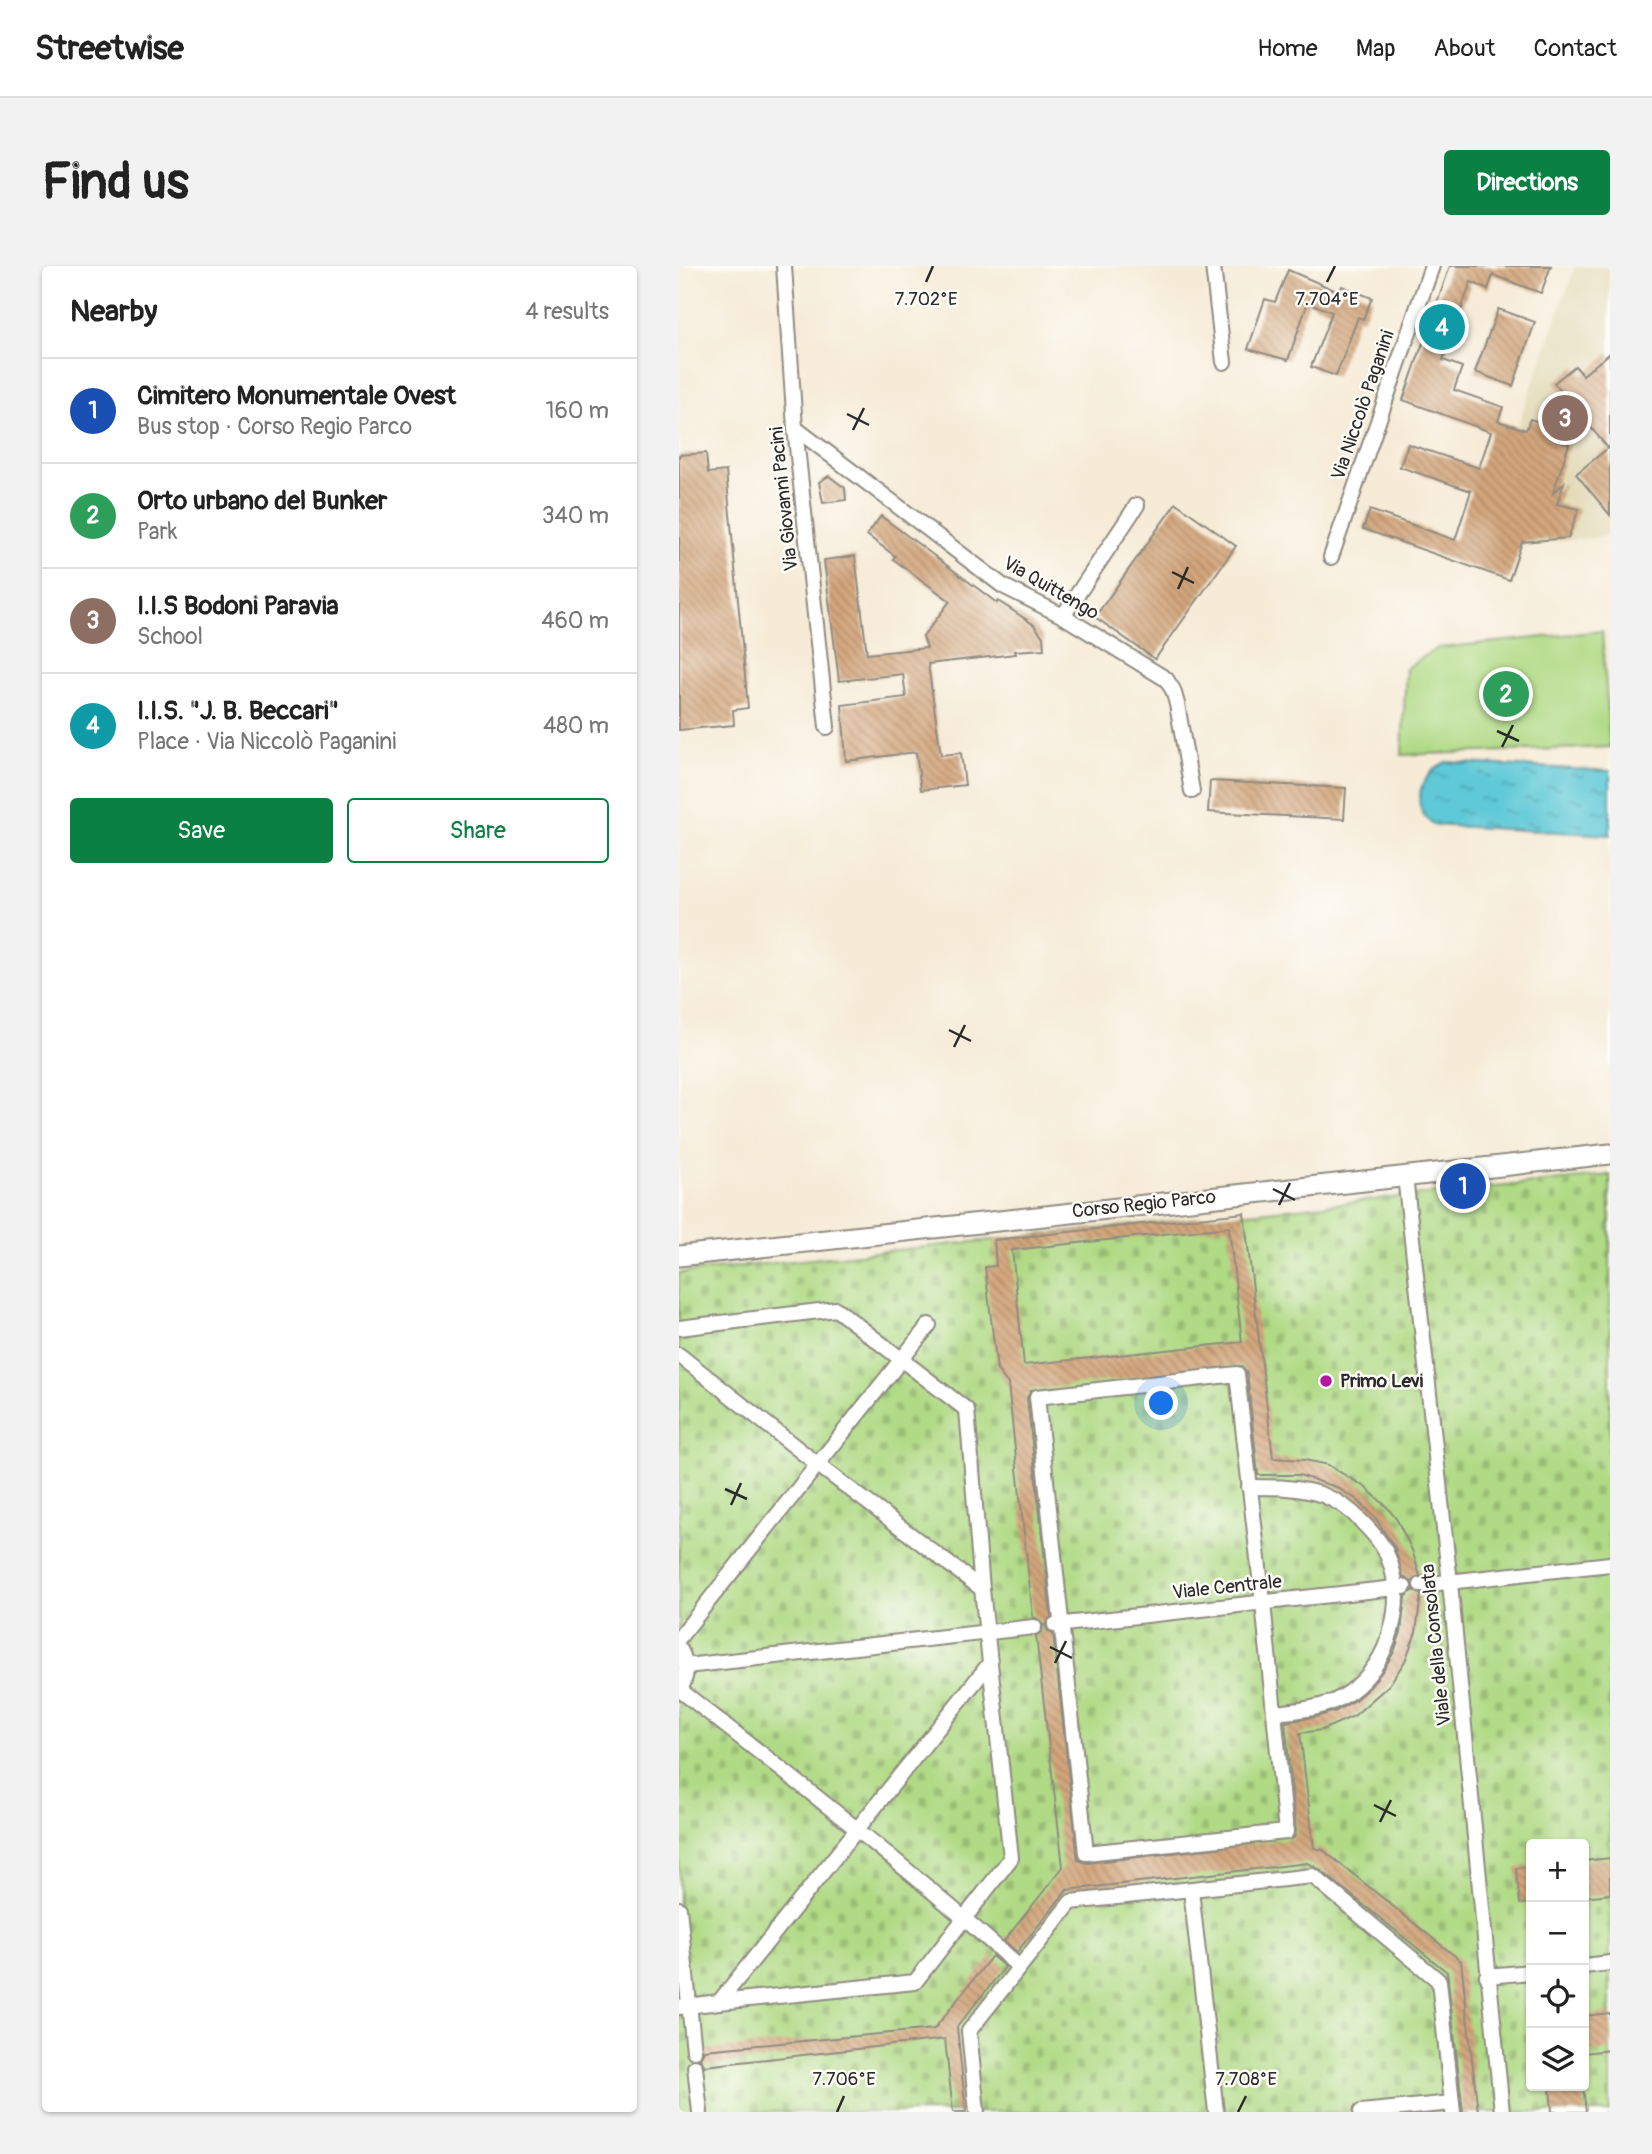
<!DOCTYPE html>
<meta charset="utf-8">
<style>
body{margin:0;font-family:Pangolin,sans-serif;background:#f2f2f2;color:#222}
.controls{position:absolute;right:21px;bottom:21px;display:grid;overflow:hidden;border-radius:7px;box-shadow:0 2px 5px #0004}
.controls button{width:63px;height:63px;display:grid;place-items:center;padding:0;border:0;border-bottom:2px solid #e0e0e0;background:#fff;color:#222;font:35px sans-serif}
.you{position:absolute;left:483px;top:1138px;width:24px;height:24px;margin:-18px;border:5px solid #fff;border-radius:50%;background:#1a73e8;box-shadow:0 0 0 10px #1a73e833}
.badge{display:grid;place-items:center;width:46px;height:46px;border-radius:50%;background:#0b8043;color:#fff;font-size:23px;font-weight:700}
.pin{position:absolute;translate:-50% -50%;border:4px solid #fff;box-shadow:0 2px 7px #0006}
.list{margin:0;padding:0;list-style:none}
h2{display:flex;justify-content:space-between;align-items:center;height:91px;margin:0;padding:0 28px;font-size:30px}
h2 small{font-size:23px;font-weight:400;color:#767676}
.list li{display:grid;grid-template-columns:46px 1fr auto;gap:21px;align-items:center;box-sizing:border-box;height:105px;padding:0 28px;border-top:2px solid #e0e0e0}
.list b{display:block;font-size:26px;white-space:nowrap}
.list p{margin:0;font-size:23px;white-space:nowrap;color:#767676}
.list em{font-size:23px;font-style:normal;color:#767676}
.actions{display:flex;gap:14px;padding:21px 28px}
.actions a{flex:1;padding:16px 0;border:2px solid #0b8043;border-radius:7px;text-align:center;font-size:24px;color:#0b8043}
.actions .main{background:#0b8043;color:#fff}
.icon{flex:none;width:38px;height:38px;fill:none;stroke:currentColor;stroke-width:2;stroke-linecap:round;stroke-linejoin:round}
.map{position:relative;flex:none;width:931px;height:1846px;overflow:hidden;border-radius:7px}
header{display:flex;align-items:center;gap:42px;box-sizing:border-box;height:98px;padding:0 35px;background:#fff;border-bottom:2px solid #e0e0e0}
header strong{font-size:33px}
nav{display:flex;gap:38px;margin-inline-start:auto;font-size:24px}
.intro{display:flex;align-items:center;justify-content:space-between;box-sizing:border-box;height:168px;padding:0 42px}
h1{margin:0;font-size:49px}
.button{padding:18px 32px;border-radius:7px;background:#0b8043;color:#fff;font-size:24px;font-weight:700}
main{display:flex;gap:42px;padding:0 42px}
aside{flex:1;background:#fff;border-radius:7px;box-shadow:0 2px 5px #0004}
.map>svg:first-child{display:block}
.built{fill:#e4dbba}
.green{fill:#b0da85;stroke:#6e8258;stroke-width:2}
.cemetery{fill:url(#cemetery-stones);stroke:#6e8258;stroke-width:2;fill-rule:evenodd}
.water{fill:url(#water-ripples);stroke:#447a81;stroke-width:2}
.building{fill:url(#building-back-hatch);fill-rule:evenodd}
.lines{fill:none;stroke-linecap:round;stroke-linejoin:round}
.street-casing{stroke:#908b81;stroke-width:18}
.secondary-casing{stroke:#908b81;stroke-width:23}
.street{stroke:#fff;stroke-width:14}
.secondary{stroke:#fff;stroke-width:19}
.ticks{fill:none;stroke:#2b2b2b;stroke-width:2.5}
.poi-dot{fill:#b5179e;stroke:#fdfcf7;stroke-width:2.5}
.labels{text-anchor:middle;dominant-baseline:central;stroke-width:5;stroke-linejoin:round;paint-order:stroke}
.street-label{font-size:19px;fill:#2b2b2b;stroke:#fdfcf7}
.poi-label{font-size:19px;font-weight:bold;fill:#2b2b2b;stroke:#fdfcf7;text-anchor:start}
.ticks-label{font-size:18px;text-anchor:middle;fill:#2b2b2b;stroke:#fdfcf7;stroke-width:5;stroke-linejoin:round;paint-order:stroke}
</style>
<header>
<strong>Streetwise</strong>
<nav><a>Home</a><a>Map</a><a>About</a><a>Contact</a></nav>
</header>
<div class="intro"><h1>Find us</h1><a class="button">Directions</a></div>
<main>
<aside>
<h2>Nearby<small>4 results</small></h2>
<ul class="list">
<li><span class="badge" style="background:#1a4fb4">1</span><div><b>Cimitero Monumentale Ovest</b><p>Bus stop · Corso Regio Parco</p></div><em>160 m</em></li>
<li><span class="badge" style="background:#2e9e5b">2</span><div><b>Orto urbano del Bunker</b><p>Park</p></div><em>340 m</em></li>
<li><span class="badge" style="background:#8d6e63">3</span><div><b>I.I.S Bodoni Paravia</b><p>School</p></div><em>460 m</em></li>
<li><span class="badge" style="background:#0f9aa8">4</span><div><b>I.I.S. &quot;J. B. Beccari&quot;</b><p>Place · Via Niccolò Paganini</p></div><em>480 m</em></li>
</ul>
<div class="actions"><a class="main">Save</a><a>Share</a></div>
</aside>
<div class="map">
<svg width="931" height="1846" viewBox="0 0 931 1846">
<defs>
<pattern id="cemetery-stones" width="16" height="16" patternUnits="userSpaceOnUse" patternTransform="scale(1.75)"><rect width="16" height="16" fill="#b0da85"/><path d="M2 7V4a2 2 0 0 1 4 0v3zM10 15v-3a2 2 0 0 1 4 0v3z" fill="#98bb73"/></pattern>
<pattern id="water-ripples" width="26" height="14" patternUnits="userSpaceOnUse" patternTransform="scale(1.75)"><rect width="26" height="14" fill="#5ec9d7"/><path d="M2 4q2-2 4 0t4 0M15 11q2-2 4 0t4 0" fill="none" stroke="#4ea3af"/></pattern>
<pattern id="building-back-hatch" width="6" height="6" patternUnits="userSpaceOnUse" patternTransform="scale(1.75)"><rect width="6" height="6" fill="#d3a67c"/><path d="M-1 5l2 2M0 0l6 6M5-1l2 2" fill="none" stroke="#ab8766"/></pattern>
</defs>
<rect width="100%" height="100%" fill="#fdfcf7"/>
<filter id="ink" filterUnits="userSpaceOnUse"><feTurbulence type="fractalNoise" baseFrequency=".0143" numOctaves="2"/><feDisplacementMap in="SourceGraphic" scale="14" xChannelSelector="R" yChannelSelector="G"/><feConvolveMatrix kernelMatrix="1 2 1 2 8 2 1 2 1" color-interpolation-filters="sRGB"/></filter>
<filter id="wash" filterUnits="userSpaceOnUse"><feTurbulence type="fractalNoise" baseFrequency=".00686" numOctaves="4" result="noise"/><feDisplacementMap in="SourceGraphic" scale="28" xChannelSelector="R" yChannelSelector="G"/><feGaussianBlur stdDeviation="1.57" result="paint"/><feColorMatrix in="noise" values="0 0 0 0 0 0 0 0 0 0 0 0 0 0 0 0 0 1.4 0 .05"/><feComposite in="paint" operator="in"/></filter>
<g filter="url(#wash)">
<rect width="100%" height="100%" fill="#f6ebd7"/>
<path class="built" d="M 896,0 L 931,0 L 931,262 L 929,264 L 931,270 L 817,282 L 782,256 L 806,185 L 828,191 Z"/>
<path class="green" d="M 923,365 L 931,481 L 723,489 L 727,402 L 759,382 Z"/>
<path class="cemetery" d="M 931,909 L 931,1846 L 0,1846 L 0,1007 ZM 852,1578 L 905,1578 L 905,1820 L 852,1820 Z"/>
<path class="water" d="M 767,496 L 931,505 L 931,569 L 755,559 C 728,540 742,508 767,496 Z"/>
<g id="blocks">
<g class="building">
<path d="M 771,0 L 872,0 L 862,27 L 814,9 L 809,23 L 792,16 L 764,94 L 783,101 L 775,124 L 824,141 L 819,155 L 847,164 L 851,153 L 873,160 L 869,171 L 890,178 L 874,227 L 885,217 L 878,238 L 900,243 L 889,272 L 843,276 L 830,314 L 684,263 L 691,244 L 776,274 L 792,225 L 721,201 L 729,178 L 800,202 L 812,166 L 724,134 Z"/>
<path d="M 609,4 L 660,26 L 663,20 L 693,32 L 684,53 L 679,51 L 657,110 L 632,101 L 653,46 L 629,36 L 609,94 L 569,83 L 586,33 L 596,36 Z"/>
<path d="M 819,43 L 856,56 L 834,120 L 796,106 Z"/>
<path d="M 931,87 L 931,249 L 897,208 L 929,182 L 875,117 L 896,100 L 904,109 Z"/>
<path d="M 27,187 L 29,207 L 47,205 L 69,442 L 54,444 L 55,459 L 0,464 L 0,189 Z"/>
<path d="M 150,210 L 166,222 L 167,234 L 144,237 L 140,216 Z"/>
<path d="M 497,237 L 557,280 L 476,393 L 416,351 Z"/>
<path d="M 202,250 L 318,337 L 319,335 L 345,352 L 355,359 L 364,371 L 365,383 L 336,385 L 337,388 L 249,398 L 262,489 L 282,487 L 286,519 L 242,524 L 237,486 L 167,495 L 163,439 L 227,431 L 224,408 L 160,415 L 145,294 L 176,290 L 188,388 L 248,382 L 244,371 L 271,335 L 214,293 L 216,290 L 188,269 Z"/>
<path d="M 531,515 L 667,522 L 665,553 L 529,546 Z"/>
<path d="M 565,947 L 594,1192 L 626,1194 L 649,1199 L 686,1221 L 708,1241 L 718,1254 L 733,1284 L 741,1310 L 733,1316 L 724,1311 L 716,1282 L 695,1250 L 677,1233 L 657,1221 L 620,1209 L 579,1209 L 568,1107 L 562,1100 L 352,1124 L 348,1132 L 372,1351 L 366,1359 L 369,1365 L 374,1368 L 399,1594 L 408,1597 L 613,1573 L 616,1571 L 617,1565 L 606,1456 L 636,1451 L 657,1445 L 676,1434 L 691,1421 L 704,1404 L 715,1386 L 722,1366 L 726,1331 L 734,1324 L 742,1328 L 737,1366 L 726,1395 L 710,1419 L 675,1450 L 643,1464 L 621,1467 L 635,1582 L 644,1584 L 782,1695 L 799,1846 L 784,1846 L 768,1706 L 640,1603 L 629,1597 L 388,1624 L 338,1686 L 325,1675 L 384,1601 L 357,1370 L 363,1365 L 364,1359 L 359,1353 L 354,1351 L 329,1118 L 318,1104 L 306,1001 L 317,1000 L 315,974 ZM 550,961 L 563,1076 L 345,1099 L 333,984 Z"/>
<path d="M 931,1592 L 931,1628 L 905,1631 L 905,1595 Z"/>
<path d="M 852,1600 L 852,1637 L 841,1638 L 837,1602 Z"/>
<path d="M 313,1690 L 326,1701 L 278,1761 L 287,1846 L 274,1846 L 266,1773 L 26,1800 L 21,1793 L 25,1784 L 255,1763 Z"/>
<path d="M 931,1747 L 931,1784 L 905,1787 L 905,1750 Z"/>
<path d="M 871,1820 L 904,1820 L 907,1846 L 873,1846 Z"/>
</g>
</g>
</g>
<g filter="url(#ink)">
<use href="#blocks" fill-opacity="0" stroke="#908b81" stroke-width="2"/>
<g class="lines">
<g class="street-casing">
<g id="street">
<path d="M 105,0 L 116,162 L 148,461"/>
<path d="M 534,0 L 545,96"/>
<path d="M 116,162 L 324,320 L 384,350 L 487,413 L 494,424 L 498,438 L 513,525"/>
<path d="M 652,291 L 753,0"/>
<path d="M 384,350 L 458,239"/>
<path d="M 726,910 L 771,1317 L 823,1846"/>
<path d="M 0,1062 L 157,1043 L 288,1144 L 303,1323"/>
<path d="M 0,1089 L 138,1198 L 303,1323 L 311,1397 L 40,1736 L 0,1741"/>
<path d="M 558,1108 L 584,1337 L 607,1566 L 407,1587 L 358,1131 Z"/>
<path d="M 570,1221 C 596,1221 619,1221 644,1229 C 659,1235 673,1245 683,1256 C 693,1266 704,1278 709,1291 C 728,1337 711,1396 671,1426 C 648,1443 622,1444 595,1447"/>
<path d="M 742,1319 L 931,1298"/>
<path d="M 376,1359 L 725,1321"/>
<path d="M 0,1372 L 250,1059"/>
<path d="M 0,1382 C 9,1397 9,1411 0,1425"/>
<path d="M 7,1400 L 355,1361"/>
<path d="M 1,1424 C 116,1514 232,1603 340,1701"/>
<path d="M 512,1624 L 537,1846"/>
<path d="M 0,1643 L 15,1785"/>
<path d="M 905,1700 L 931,1697"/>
<path d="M 808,1710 L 852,1706"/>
<path d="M 40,1736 L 236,1716 L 332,1592 L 311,1397"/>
<path d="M 16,1801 L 21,1846"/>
<path d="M 298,1846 L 290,1765 L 392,1636 L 634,1610 L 760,1715 L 774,1846"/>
<path d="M 682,1846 L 773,1837"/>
</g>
</g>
<g class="secondary-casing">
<path id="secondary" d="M 0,990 L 931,888"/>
</g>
<use href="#street" class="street"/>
<use href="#secondary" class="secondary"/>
</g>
</g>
<path class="ticks" d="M 247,16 L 254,0M 648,16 L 656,0M 168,148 L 190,159M 174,164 L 185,142M 493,306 L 515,317M 499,323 L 509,301M 818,465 L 840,475M 823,481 L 834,459M 270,764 L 292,775M 275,781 L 286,759M 594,923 L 616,934M 600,939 L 611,917M 46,1223 L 68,1233M 52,1239 L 62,1217M 371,1381 L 393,1392M 376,1397 L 387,1375M 695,1539 L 717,1550M 701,1556 L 712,1534M 158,1846 L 165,1830M 559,1846 L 567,1830"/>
<circle class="poi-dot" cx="647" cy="1115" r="7"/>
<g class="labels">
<g class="street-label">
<text transform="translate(684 139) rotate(-71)">Via Niccolò Paganini</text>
<text transform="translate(105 233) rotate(-96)">Via Giovanni Pacini</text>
<text transform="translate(372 322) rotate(30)">Via Quittengo</text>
<text transform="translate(465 938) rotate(-6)">Corso Regio Parco</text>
<text transform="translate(548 1321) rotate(-6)">Viale Centrale</text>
<text transform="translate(757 1379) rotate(-96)">Viale della Consolata</text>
</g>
<g class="poi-label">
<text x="661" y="1115">Primo Levi</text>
</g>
</g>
<g class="ticks-label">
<text x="247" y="39">7.702°E</text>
<text x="648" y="39">7.704°E</text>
<text x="165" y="1819">7.706°E</text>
<text x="567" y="1819">7.708°E</text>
</g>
</svg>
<div class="controls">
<button>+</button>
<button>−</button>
<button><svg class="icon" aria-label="locate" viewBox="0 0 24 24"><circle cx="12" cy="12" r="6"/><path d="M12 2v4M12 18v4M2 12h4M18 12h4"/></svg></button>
<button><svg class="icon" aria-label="layers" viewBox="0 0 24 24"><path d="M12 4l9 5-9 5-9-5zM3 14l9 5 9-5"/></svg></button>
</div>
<div class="you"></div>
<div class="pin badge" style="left:784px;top:920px;background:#1a4fb4">1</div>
<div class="pin badge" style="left:827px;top:428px;background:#2e9e5b">2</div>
<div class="pin badge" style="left:886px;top:152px;background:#8d6e63">3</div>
<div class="pin badge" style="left:763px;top:61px;background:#0f9aa8">4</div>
</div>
</main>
